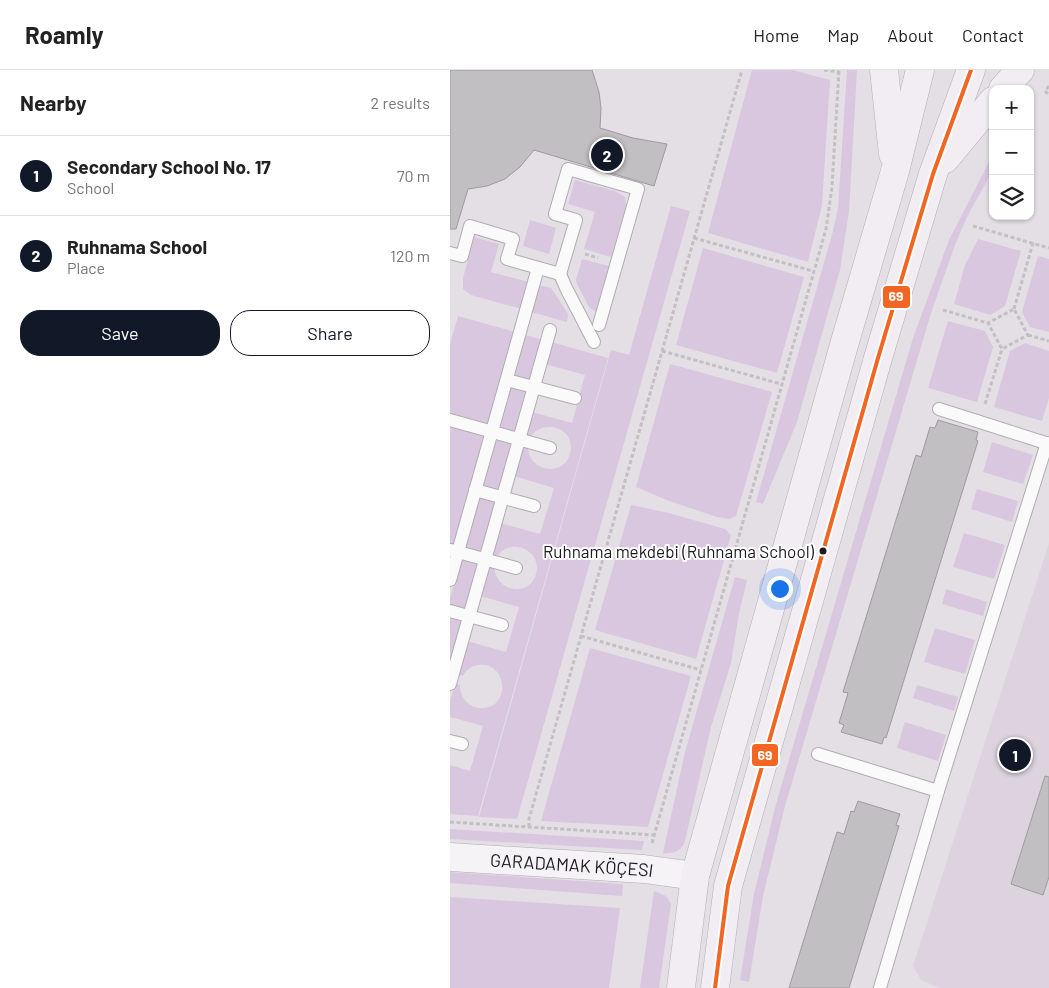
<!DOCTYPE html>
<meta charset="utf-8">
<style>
body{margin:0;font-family:Barlow,sans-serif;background:#f6f6f6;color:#222}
.controls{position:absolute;right:15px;top:15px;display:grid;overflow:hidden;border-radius:10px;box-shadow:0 1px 4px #0004}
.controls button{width:45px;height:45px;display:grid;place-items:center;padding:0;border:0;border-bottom:1px solid #e0e0e0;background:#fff;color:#222;font:25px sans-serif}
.you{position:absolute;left:329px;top:518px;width:18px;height:18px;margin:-12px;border:4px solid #fff;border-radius:50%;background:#1a73e8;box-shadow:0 0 0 8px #1a73e833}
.badge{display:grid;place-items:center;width:32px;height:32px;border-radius:50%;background:#111827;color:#fff;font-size:16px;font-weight:700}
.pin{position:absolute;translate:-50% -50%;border:2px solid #fff;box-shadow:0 1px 5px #0006}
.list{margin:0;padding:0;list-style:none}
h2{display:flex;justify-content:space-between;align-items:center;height:65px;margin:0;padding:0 20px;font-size:21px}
h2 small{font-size:16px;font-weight:400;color:#767676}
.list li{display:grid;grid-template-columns:32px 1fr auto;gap:15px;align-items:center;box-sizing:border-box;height:80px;padding:0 20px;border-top:1px solid #e0e0e0}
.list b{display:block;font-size:19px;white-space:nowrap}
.list p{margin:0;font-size:16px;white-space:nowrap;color:#767676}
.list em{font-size:16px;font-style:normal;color:#767676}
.actions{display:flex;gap:10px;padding:15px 20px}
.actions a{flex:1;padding:11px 0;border:1px solid #111827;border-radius:20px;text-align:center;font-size:18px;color:#111827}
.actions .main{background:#111827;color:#fff}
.icon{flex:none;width:28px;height:28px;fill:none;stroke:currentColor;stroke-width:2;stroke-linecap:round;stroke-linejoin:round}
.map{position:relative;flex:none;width:599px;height:918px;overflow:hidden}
header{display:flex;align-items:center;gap:30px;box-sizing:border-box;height:70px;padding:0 25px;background:#fff;border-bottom:1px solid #e0e0e0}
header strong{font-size:24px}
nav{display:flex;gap:28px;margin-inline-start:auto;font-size:18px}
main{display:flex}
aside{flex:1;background:#fff}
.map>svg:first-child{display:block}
.built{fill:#dcd3df}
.green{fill:#d9c7e0}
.building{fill:#c1bfc2;stroke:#9e9b9f}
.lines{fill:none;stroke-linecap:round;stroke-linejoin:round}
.service-casing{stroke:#b0acb1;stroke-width:14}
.secondary-casing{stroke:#b0acb1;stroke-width:29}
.primary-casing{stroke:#b6acba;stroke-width:29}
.path{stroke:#c2c0c3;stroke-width:3;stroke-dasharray:4 2.5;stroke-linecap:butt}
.service{stroke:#fbfafb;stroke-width:12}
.secondary{stroke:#f6f3f7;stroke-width:28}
.primary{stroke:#f1edf3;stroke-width:28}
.bus-1-casing{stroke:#fff;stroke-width:8}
.bus-1{stroke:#f26522;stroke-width:4}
.bus-dot{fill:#1d1a1f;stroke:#fff;stroke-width:2}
.labels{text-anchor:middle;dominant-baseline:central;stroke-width:4;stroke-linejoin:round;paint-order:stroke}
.bus-label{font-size:17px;fill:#1d1a1f;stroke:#fff;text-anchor:end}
.street-label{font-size:18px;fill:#1d1a1f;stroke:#fff}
.line-badge{stroke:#fff;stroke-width:2}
.badge-label{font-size:14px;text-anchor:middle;font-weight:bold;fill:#fff}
</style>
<header>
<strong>Roamly</strong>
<nav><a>Home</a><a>Map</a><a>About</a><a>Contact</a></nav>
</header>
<main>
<aside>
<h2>Nearby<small>2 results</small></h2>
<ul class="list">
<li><span class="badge">1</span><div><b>Secondary School No. 17</b><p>School</p></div><em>70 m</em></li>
<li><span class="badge">2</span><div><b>Ruhnama School</b><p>Place</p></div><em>120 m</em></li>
</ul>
<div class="actions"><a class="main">Save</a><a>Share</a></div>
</aside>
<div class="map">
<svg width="599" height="918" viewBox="0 0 599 918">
<rect width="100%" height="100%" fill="#e3dfe4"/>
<path class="built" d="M 599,473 L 599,918 L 490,918 L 471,910 L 463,896 Z"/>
<g class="green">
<path d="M 302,0 L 342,0 L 380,10 L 372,135 L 358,192 L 258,163 Z"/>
<path d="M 397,0 L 407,0 L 399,141 L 390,200 L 347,352 L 313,434 L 306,432 L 383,161 L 388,138 Z"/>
<path d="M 543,84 L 543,100 L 519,143 L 506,172 L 481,243 L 335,736 L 313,826 L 299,912 L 290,910 L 304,824 L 326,734 L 463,268 L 499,170 Z"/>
<path d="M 125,110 L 165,121 L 175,127 L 176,136 L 161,187 L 134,179 L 145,142 L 118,134 Z"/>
<path d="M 221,136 L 240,141 L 67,749 L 29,747 L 161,280 L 179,285 Z"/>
<path d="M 80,150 L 106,158 L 99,184 L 73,176 Z"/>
<path d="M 24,167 L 49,174 L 41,202 L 79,212 L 71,239 L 21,225 L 13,219 L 13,208 Z"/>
<path d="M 528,169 L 571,181 L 555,236 L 540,245 L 504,234 L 515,195 Z"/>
<path d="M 253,178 L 354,207 L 327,303 L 226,275 Z"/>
<path d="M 588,186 L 599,189 L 599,262 L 580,257 L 572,242 Z"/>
<path d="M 132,189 L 159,196 L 146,242 L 139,237 L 127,214 L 126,210 Z"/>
<path d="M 89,215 L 101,218 L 104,222 L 118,244 L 117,252 L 81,242 Z"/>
<path d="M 8,246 L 65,262 L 38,355 L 0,345 L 0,274 Z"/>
<path d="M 498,251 L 535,261 L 543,277 L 527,332 L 478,318 Z"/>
<path d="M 75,265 L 93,270 L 81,312 L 63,307 Z"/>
<path d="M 101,272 L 158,288 L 28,746 L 0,744 L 0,695 L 20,701 L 33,656 L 0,647 L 0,631 L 5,614 L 10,615 C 10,628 19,638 32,638 C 61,638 58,591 28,595 C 21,596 16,600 13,606 L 7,604 L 17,571 L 56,582 L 69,537 L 30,526 L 38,495 L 44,497 C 46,522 79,528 86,504 C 93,480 59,466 47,487 L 41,486 L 50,453 L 90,464 L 104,418 L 64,406 L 72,376 L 78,377 C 78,401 113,408 120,384 C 127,359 95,347 80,367 L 75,366 L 82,342 L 122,353 L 135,305 L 95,294 Z"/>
<path d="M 575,273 L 599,281 L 599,328 L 592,351 L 544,337 L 560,281 Z"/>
<path d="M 220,294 L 322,322 L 286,446 L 279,449 L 267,447 L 219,431 L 186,417 Z"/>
<path d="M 60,315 L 78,321 L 66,363 L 48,358 Z"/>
<path d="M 0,355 L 36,365 L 4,475 L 0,474 Z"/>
<path d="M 46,368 L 63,373 L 50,422 L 32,416 Z"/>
<path d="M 542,372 L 583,385 L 573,414 L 533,402 Z"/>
<path d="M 527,419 L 568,431 L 562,452 L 521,439 Z"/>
<path d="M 29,425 L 47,431 L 32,483 L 14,478 Z"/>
<path d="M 181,435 L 219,443 L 275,459 L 281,465 L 246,589 L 145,560 Z"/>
<path d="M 514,463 L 555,475 L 544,509 L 503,497 Z"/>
<path d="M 12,488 L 29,493 L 16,540 L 0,536 L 0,528 Z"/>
<path d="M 285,507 L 297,510 L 289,543 L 281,593 L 261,657 L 235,771 C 232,781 223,784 213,783 L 235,682 Z"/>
<path d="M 496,519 L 537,532 L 533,546 L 492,534 Z"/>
<path d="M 0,545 L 14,549 L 0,597 Z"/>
<path d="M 485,558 L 525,570 L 515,604 L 474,592 Z"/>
<path d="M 140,578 L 241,606 L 198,757 L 91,751 Z"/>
<path d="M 467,615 L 508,627 L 504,641 L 463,628 Z"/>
<path d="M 455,652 L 496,665 L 488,691 L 447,678 Z"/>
<path d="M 0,759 L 194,771 L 192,780 L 0,769 Z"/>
<path d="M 0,802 L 173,814 L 172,826 L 0,813 Z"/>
<path d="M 204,821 L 216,826 L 221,834 L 209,918 L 190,918 Z"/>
<path d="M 0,827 L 170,838 L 159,918 L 0,918 Z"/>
</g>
<g class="building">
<path d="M 0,0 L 142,0 L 149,22 L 151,38 L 150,58 L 183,68 L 217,74 L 204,116 L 84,80 L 70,97 L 55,109 L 37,116 L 18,119 L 6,159 L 0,159 Z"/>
<path d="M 488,350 L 528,362 L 526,370 L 528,371 L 436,668 L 434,667 L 432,674 L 391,662 L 394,655 L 389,653 L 398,623 L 393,622 L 466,385 L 471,387 L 480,357 L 485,358 Z"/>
<path d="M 595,706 L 599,707 L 599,807 L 593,825 L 561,814 Z"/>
<path d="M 408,731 L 450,744 L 446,755 L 449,756 L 399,918 L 339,918 L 387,762 L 394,764 L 401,741 L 404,742 Z"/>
</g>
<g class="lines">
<g class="service-casing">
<g id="service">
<path d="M 0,183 L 12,186 L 20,156 L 63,169 L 57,189 L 110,204 L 126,150 L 105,144 L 118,99 L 188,119 L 149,255"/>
<path d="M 110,204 L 116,218 L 144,272"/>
<path d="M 57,310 L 125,328"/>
<path d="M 489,339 L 599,374"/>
<path d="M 0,350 L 100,378"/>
<path d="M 25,420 L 84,436"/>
<path d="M 1,480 L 66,498"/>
<path d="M 0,510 L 88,198"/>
<path d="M 0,541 L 52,555"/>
<path d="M 0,614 L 100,260"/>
<path d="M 0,671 L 12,674"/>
<path d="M 368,684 L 488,721"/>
<path d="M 430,918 L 488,721 L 597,373"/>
</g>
</g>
<g class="secondary-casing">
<g id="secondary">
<path id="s1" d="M 0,787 L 194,799 L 245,806"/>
</g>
</g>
<g class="primary-casing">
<g id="primary">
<path d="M 434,0 L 443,84"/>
<path d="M 553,19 L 570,0"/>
<path d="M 495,89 L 543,31"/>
<path d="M 231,918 L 245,806 L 394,275 L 445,101 L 470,0"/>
<path d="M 265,918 L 278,816 L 428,288 L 483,104 L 521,0"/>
</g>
</g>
<g class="path">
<path d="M 374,0 L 389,2"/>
<path d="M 599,16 L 595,21 L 599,25"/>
<path d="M 523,156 L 599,178"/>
<path d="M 244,168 L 363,201"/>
<path d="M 135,184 L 148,188"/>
<path d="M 564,239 L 583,173"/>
<path d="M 493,240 L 538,253 L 552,279 L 578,265 L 564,239 L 538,253"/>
<path d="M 578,265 L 599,271"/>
<path d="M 212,281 L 331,314"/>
<path d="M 535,334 L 552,279"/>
<path d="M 131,566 L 251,600"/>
<path d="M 0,752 L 204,765"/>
<path d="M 79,757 L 79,749 L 292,0"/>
<path d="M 202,773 L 376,159 L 382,117 L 389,0"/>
</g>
<use href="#service" class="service"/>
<use href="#secondary" class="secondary"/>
<use href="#primary" class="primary"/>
<g class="bus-1-casing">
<path id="bus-1" d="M 265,918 L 278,816 L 428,288 L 483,104 L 521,0"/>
</g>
<use href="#bus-1" class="bus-1"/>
</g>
<circle class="bus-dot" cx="373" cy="481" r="4.5"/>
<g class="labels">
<g class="bus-label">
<text x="364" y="481">Ruhnama mekdebi (Ruhnama School)</text>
</g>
<g class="street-label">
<text stroke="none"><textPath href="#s1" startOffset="122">GARADAMAK KÖÇESI</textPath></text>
</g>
</g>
<g class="line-badge">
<rect x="432" y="215" width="29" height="24" rx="5" fill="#f26522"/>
<rect x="301" y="673" width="28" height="24" rx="5" fill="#f26522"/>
</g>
<g class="badge-label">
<text x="446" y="231">69</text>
<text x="315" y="690">69</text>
</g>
</svg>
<div class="controls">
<button>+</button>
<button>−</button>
<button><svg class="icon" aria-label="layers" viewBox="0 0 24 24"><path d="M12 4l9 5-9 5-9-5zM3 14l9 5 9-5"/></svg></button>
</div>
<div class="you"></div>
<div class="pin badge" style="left:565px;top:685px">1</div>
<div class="pin badge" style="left:157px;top:85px">2</div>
</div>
</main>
